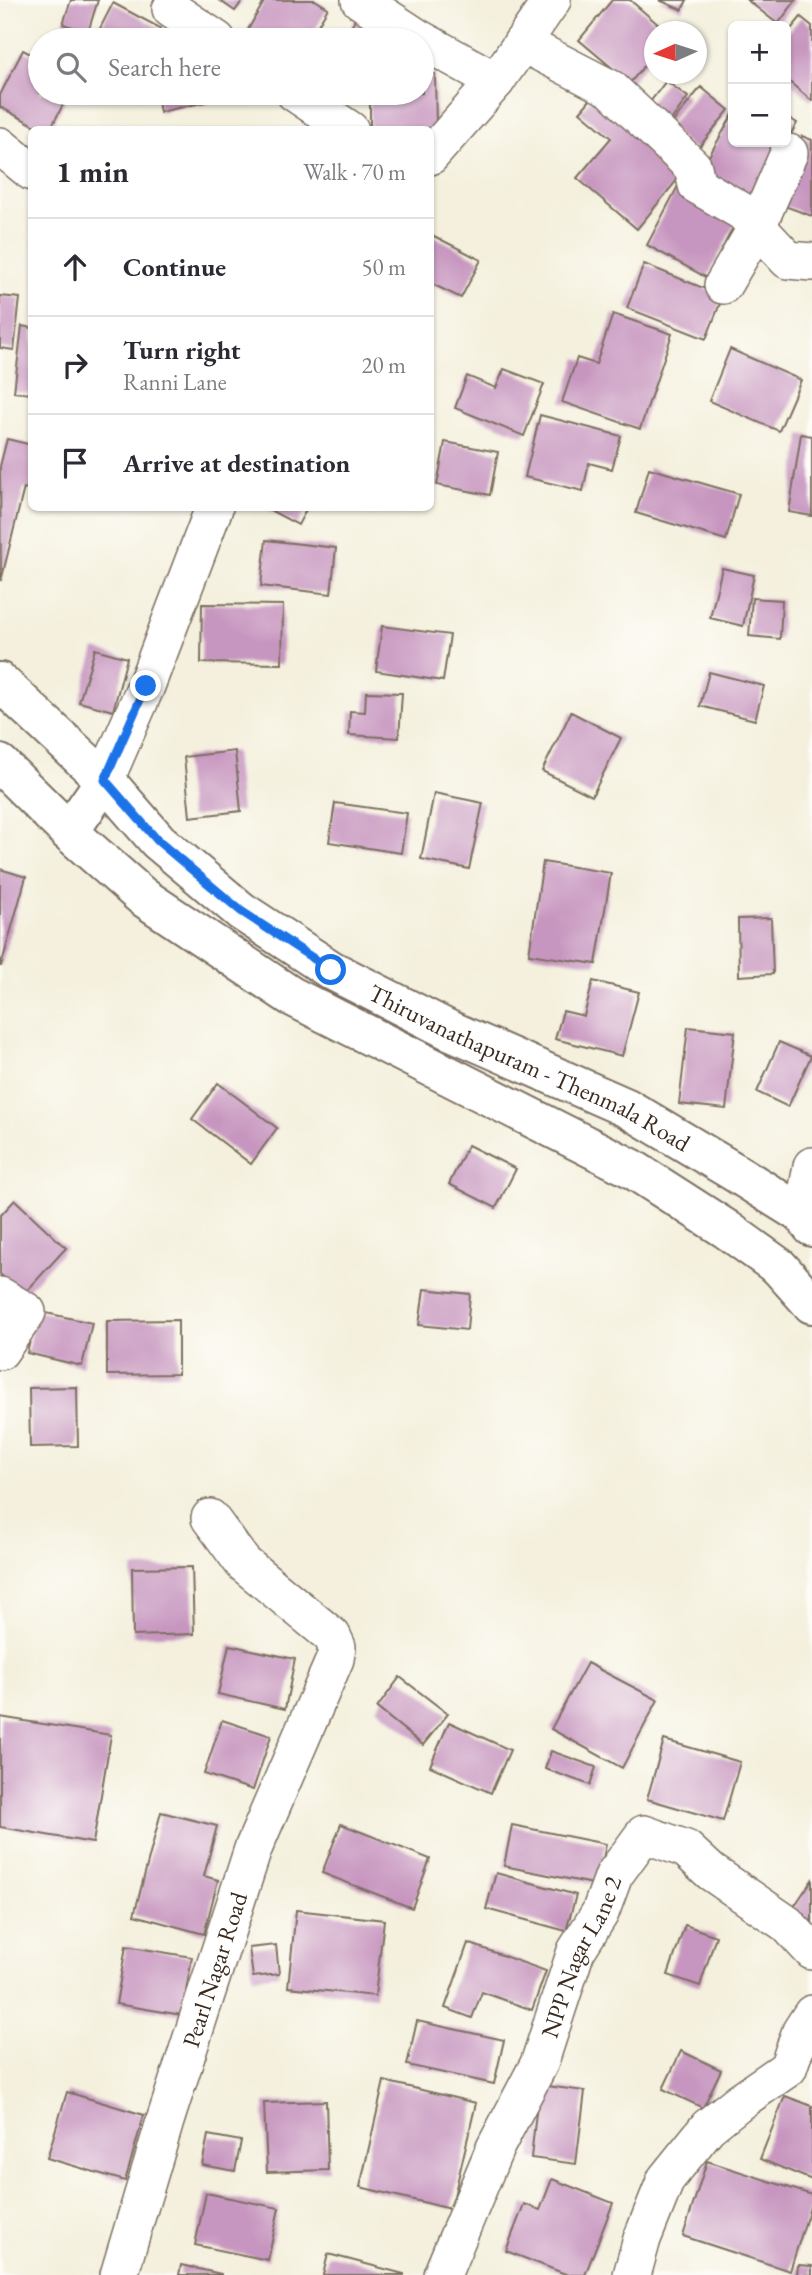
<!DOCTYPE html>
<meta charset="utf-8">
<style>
body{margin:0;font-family:"EB Garamond",serif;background:#f2f2f3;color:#2b2b33}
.controls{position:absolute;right:21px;top:21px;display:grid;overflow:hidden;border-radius:10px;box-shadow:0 2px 5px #0004}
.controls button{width:63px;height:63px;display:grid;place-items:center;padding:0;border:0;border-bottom:2px solid #e1e1e2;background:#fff;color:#2b2b33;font:35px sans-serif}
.compass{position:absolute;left:644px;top:21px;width:63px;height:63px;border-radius:50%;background:#fff;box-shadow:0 2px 5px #0004;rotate:267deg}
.stop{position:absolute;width:21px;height:21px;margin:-16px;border:5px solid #1a73e8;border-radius:50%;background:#fff}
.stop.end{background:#1a73e8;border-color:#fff;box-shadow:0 2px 7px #0008}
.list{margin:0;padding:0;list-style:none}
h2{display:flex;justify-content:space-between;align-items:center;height:91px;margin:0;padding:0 28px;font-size:30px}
h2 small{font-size:23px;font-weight:400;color:#7c7c81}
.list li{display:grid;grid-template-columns:46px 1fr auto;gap:21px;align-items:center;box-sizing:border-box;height:98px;padding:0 28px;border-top:2px solid #e1e1e2}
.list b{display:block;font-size:26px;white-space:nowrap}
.list p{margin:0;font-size:23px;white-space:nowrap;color:#7c7c81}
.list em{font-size:23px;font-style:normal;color:#7c7c81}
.icon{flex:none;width:38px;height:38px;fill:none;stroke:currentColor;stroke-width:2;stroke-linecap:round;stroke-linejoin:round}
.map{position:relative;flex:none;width:812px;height:2275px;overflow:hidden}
.search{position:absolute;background:#fff;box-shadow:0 2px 5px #0004;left:28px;top:28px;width:406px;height:77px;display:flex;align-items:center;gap:18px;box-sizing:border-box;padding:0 24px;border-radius:38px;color:#7c7c81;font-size:26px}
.panel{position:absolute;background:#fff;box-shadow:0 2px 5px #0004;left:28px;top:126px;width:406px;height:385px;border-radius:10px}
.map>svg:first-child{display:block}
.building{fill:#c796c0}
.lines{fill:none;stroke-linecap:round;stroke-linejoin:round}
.minor-casing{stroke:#7c6f61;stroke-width:40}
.primary-casing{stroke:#7c6f61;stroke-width:42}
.minor{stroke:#fff;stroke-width:37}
.primary{stroke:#fff;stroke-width:38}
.route{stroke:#1a73e8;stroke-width:9}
.labels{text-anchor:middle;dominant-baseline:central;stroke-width:7;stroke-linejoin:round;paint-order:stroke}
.street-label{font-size:24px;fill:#3b2a1e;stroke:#fdfcf7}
</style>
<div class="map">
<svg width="812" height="2275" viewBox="0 0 812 2275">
<rect width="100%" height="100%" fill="#fdfcf7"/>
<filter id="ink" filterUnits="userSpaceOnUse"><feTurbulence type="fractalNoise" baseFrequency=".0143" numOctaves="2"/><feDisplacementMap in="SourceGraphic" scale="14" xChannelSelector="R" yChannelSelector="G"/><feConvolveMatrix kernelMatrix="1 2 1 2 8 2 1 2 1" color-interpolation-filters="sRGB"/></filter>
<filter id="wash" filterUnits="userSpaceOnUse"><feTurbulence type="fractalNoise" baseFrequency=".00686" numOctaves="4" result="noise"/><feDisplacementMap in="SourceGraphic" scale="28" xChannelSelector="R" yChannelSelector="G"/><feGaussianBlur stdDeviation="1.57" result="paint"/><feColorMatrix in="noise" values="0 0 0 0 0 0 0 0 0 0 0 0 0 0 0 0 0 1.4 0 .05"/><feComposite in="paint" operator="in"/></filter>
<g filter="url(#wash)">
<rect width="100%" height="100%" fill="#f4f0dd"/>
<g id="blocks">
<g class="building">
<path d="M 71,0 L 98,0 L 88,32 L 63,24 Z"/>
<path d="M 219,0 L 243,0 L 235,11 Z"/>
<path d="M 265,0 L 315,0 L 328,8 L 309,40 L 242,40 Z"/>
<path d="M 612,0 L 630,0 L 667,32 L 654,32 L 654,54 L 630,83 L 579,40 Z"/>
<path d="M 659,0 L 687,0 L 682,10 Z"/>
<path d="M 747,0 L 796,0 L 778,24 Z"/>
<path d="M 113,3 L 160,28 L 154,40 L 94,40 Z"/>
<path d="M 357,15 L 388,32 L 383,40 L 345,40 Z"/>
<path d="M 801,17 L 812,26 L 812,101 L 786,79 L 786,35 Z"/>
<path d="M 59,30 L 80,40 L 55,40 Z"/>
<path d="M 23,50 L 40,59 L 40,93 L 69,93 L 50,130 L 43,130 L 0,107 L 0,95 Z"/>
<path d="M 422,74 L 435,74 L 436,129 L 370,130 L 370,93 L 422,93 Z"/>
<path d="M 666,81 L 688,97 L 666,127 L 644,110 Z"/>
<path d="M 701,87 L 729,110 L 696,151 L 668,128 Z"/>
<path d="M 156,93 L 208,93 L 210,101 L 160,112 Z"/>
<path d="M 596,93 L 687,168 L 637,229 L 577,178 L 611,138 L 580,112 Z"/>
<path d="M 733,114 L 733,142 L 786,142 L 786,116 L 797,123 L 748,208 L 696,179 Z"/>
<path d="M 802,136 L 812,140 L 812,216 L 779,204 Z"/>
<path d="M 679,184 L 739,216 L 707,278 L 647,245 Z"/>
<path d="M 430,234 L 481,260 L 461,298 L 430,283 Z"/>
<path d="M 644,264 L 723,296 L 706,339 L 627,308 Z"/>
<path d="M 0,296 L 20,298 L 14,350 L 0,348 Z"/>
<path d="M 613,314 L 672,334 L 640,429 L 562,402 L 577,358 L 596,364 Z"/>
<path d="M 22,326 L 32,328 L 32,394 L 14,392 Z"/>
<path d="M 730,349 L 801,380 L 779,431 L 709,401 Z"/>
<path d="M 504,369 L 544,384 L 524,436 L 455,408 L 467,376 L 496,388 Z"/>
<path d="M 540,415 L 621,436 L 612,469 L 589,463 L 583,491 L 525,477 Z"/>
<path d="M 801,434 L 812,436 L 812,516 L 789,512 Z"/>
<path d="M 7,439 L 32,445 L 32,490 L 24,488 L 1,581 L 0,466 Z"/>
<path d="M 445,442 L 498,452 L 490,495 L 437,485 Z"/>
<path d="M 649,468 L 739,494 L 726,540 L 636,513 Z"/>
<path d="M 266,508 L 307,508 L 298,525 Z"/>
<path d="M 266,540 L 336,548 L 331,594 L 261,586 Z"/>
<path d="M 722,568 L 754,575 L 743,626 L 710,618 Z"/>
<path d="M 752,598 L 782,600 L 780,639 L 749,636 Z"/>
<path d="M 202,604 L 283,605 L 282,664 L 201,663 Z"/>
<path d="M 382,626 L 450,635 L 443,681 L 376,671 Z"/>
<path d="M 95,649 L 127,658 L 113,711 L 79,702 Z"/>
<path d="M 709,672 L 764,686 L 755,720 L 700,706 Z"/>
<path d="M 366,692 L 402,693 L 399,738 L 349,735 L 350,711 L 365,712 Z"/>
<path d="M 571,712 L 621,738 L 592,796 L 542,771 Z"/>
<path d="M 235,751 L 241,811 L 190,817 L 184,757 Z"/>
<path d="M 434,793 L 483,803 L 469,869 L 421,859 Z"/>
<path d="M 335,803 L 407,813 L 401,853 L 329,842 Z"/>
<path d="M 543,862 L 611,873 L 596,964 L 529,954 Z"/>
<path d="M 0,869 L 26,877 L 1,966 L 0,966 Z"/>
<path d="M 771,918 L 773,974 L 739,976 L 738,919 Z"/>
<path d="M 593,981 L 639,992 L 622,1056 L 555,1039 L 563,1011 L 584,1016 Z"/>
<path d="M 688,1027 L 735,1032 L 726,1109 L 679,1104 Z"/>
<path d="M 779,1042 L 811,1056 L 788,1107 L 757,1092 Z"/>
<path d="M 218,1083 L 277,1128 L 251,1164 L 192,1119 Z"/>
<path d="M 468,1145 L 516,1169 L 496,1208 L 449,1184 Z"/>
<path d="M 15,1200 L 66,1248 L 23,1295 L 0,1274 L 0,1216 Z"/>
<path d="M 424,1289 L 470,1294 L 467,1330 L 419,1325 Z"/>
<path d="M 37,1311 L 92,1323 L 82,1366 L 27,1353 Z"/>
<path d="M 178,1320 L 178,1374 L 107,1375 L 107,1321 Z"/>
<path d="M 77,1387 L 78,1446 L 30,1447 L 29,1388 Z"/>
<path d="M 192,1567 L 194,1634 L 133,1636 L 132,1568 Z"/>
<path d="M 229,1645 L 295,1659 L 285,1709 L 218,1694 Z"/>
<path d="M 587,1663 L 658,1700 L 622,1768 L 551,1729 Z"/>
<path d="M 400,1677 L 448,1714 L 423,1745 L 377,1708 Z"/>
<path d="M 0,1717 L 111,1735 L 93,1843 L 0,1827 Z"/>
<path d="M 222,1720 L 271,1736 L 253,1790 L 204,1774 Z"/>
<path d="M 449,1722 L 510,1750 L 491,1793 L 430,1766 Z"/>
<path d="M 664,1740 L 740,1762 L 723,1821 L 647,1799 Z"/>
<path d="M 551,1751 L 596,1767 L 590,1785 L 545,1769 Z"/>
<path d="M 161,1812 L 217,1826 L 204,1876 L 218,1880 L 204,1934 L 134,1915 Z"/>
<path d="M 341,1824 L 430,1859 L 412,1908 L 322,1873 Z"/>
<path d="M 512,1825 L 606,1844 L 598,1885 L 504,1866 Z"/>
<path d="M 496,1873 L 576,1895 L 566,1931 L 486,1909 Z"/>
<path d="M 812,1880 L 812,1922 L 793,1908 Z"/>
<path d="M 296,1910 L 384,1920 L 375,1996 L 288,1987 Z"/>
<path d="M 685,1925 L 716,1936 L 700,1986 L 668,1975 Z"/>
<path d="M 468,1943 L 546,1971 L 532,2010 L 482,1992 L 472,2018 L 445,2008 Z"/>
<path d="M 276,1945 L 279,1974 L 253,1977 L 249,1948 Z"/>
<path d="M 126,1946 L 192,1957 L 182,2015 L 116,2004 Z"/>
<path d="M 417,2021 L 504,2040 L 494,2084 L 407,2065 Z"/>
<path d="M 681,2051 L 721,2070 L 703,2108 L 663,2089 Z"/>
<path d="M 384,2081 L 476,2103 L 451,2209 L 360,2187 Z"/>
<path d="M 539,2085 L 585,2091 L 576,2164 L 531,2158 Z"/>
<path d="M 67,2092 L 144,2115 L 125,2181 L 47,2158 Z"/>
<path d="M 785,2096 L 812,2106 L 812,2180 L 760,2159 Z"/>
<path d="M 326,2101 L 328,2170 L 267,2172 L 264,2103 Z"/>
<path d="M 208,2135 L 241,2141 L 235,2171 L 202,2165 Z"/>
<path d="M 707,2161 L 812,2195 L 812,2201 L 790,2271 L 683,2236 Z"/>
<path d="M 552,2179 L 613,2203 L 585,2275 L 568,2275 L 506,2251 L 524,2204 L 540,2210 Z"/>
<path d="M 206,2193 L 279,2208 L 268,2260 L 195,2245 Z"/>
<path d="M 328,2254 L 404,2274 L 404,2275 L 323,2275 Z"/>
<path d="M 181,2265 L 221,2274 L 221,2275 L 179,2275 Z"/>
<path d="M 798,2265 L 812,2266 L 812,2275 L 797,2275 Z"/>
</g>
</g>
</g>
<g filter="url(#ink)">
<use href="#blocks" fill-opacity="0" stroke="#7c6f61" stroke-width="2"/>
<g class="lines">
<g class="minor-casing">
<g id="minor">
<path d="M 360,0 L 418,38 L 496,81"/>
<path d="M 171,9 L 217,40"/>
<path d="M 522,43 L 611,89 L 693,167 L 697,185 L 743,212 L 788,260 L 812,262"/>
<path d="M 295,93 L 350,130"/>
<path d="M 0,146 L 32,172"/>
<path d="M 430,156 L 496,81 L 552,0"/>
<path d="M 723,285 L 757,227 L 789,153"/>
<path d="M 105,780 L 146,686 L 214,508"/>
<path d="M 803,1215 L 812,1166"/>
<path d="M 0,1296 L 27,1312 L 0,1351"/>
<path d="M 788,2068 L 801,2031 L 812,2014"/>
<path id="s1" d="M 119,2275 L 166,2118 L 253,1849 L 335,1659 L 337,1647 L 332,1636 L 243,1563 L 210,1518"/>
<path id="s2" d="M 442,2275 L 495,2148 L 539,2064 L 576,1951 L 600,1913 L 614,1875 L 644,1834 L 686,1849 L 711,1872 L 787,1924 L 812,1951"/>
<path d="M 632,2275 L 642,2239 L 666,2179 L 708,2127 L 739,2102 L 788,2068"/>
</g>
</g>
<g class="primary-casing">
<g id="primary">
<path id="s3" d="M 0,682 L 105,780 L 158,841 L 241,911 L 331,970 L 447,1029 L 627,1108 L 731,1170 L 803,1215 L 812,1227"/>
<path d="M 0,764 L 69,832 L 143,897 L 291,996 L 631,1168 L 726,1229 L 779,1267 L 812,1304"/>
<path d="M 69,832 L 105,780"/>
</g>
</g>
<use href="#minor" class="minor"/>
<use href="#primary" class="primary"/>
</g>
</g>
<g class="lines" filter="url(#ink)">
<path class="route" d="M 146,686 L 105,780 L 158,841 L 241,911 L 331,970"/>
</g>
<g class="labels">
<g class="street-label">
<text stroke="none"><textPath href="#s3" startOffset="662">Thiruvanathapuram - Thenmala Road</textPath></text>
<text stroke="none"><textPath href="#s2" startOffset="348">NPP Nagar Lane 2</textPath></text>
<text stroke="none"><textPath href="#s1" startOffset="320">Pearl Nagar Road</textPath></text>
</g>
</g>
</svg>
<div class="controls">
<button>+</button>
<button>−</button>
</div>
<svg class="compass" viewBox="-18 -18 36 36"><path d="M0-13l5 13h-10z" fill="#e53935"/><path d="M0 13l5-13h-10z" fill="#7c7c81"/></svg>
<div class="stop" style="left:331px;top:970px"></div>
<div class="stop end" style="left:146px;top:686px"></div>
<div class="search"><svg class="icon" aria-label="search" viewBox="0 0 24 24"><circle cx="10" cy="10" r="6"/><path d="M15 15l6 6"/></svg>Search here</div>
<section class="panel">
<h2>1 min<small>Walk · 70 m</small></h2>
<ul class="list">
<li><svg class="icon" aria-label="ahead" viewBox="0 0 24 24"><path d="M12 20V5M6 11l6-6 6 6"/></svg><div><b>Continue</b></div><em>50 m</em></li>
<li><svg class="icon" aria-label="right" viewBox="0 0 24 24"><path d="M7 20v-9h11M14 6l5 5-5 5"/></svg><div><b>Turn right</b><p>Ranni Lane</p></div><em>20 m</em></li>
<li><svg class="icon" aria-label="arrive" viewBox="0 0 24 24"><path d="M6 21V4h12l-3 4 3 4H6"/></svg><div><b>Arrive at destination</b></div></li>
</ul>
</section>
</div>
